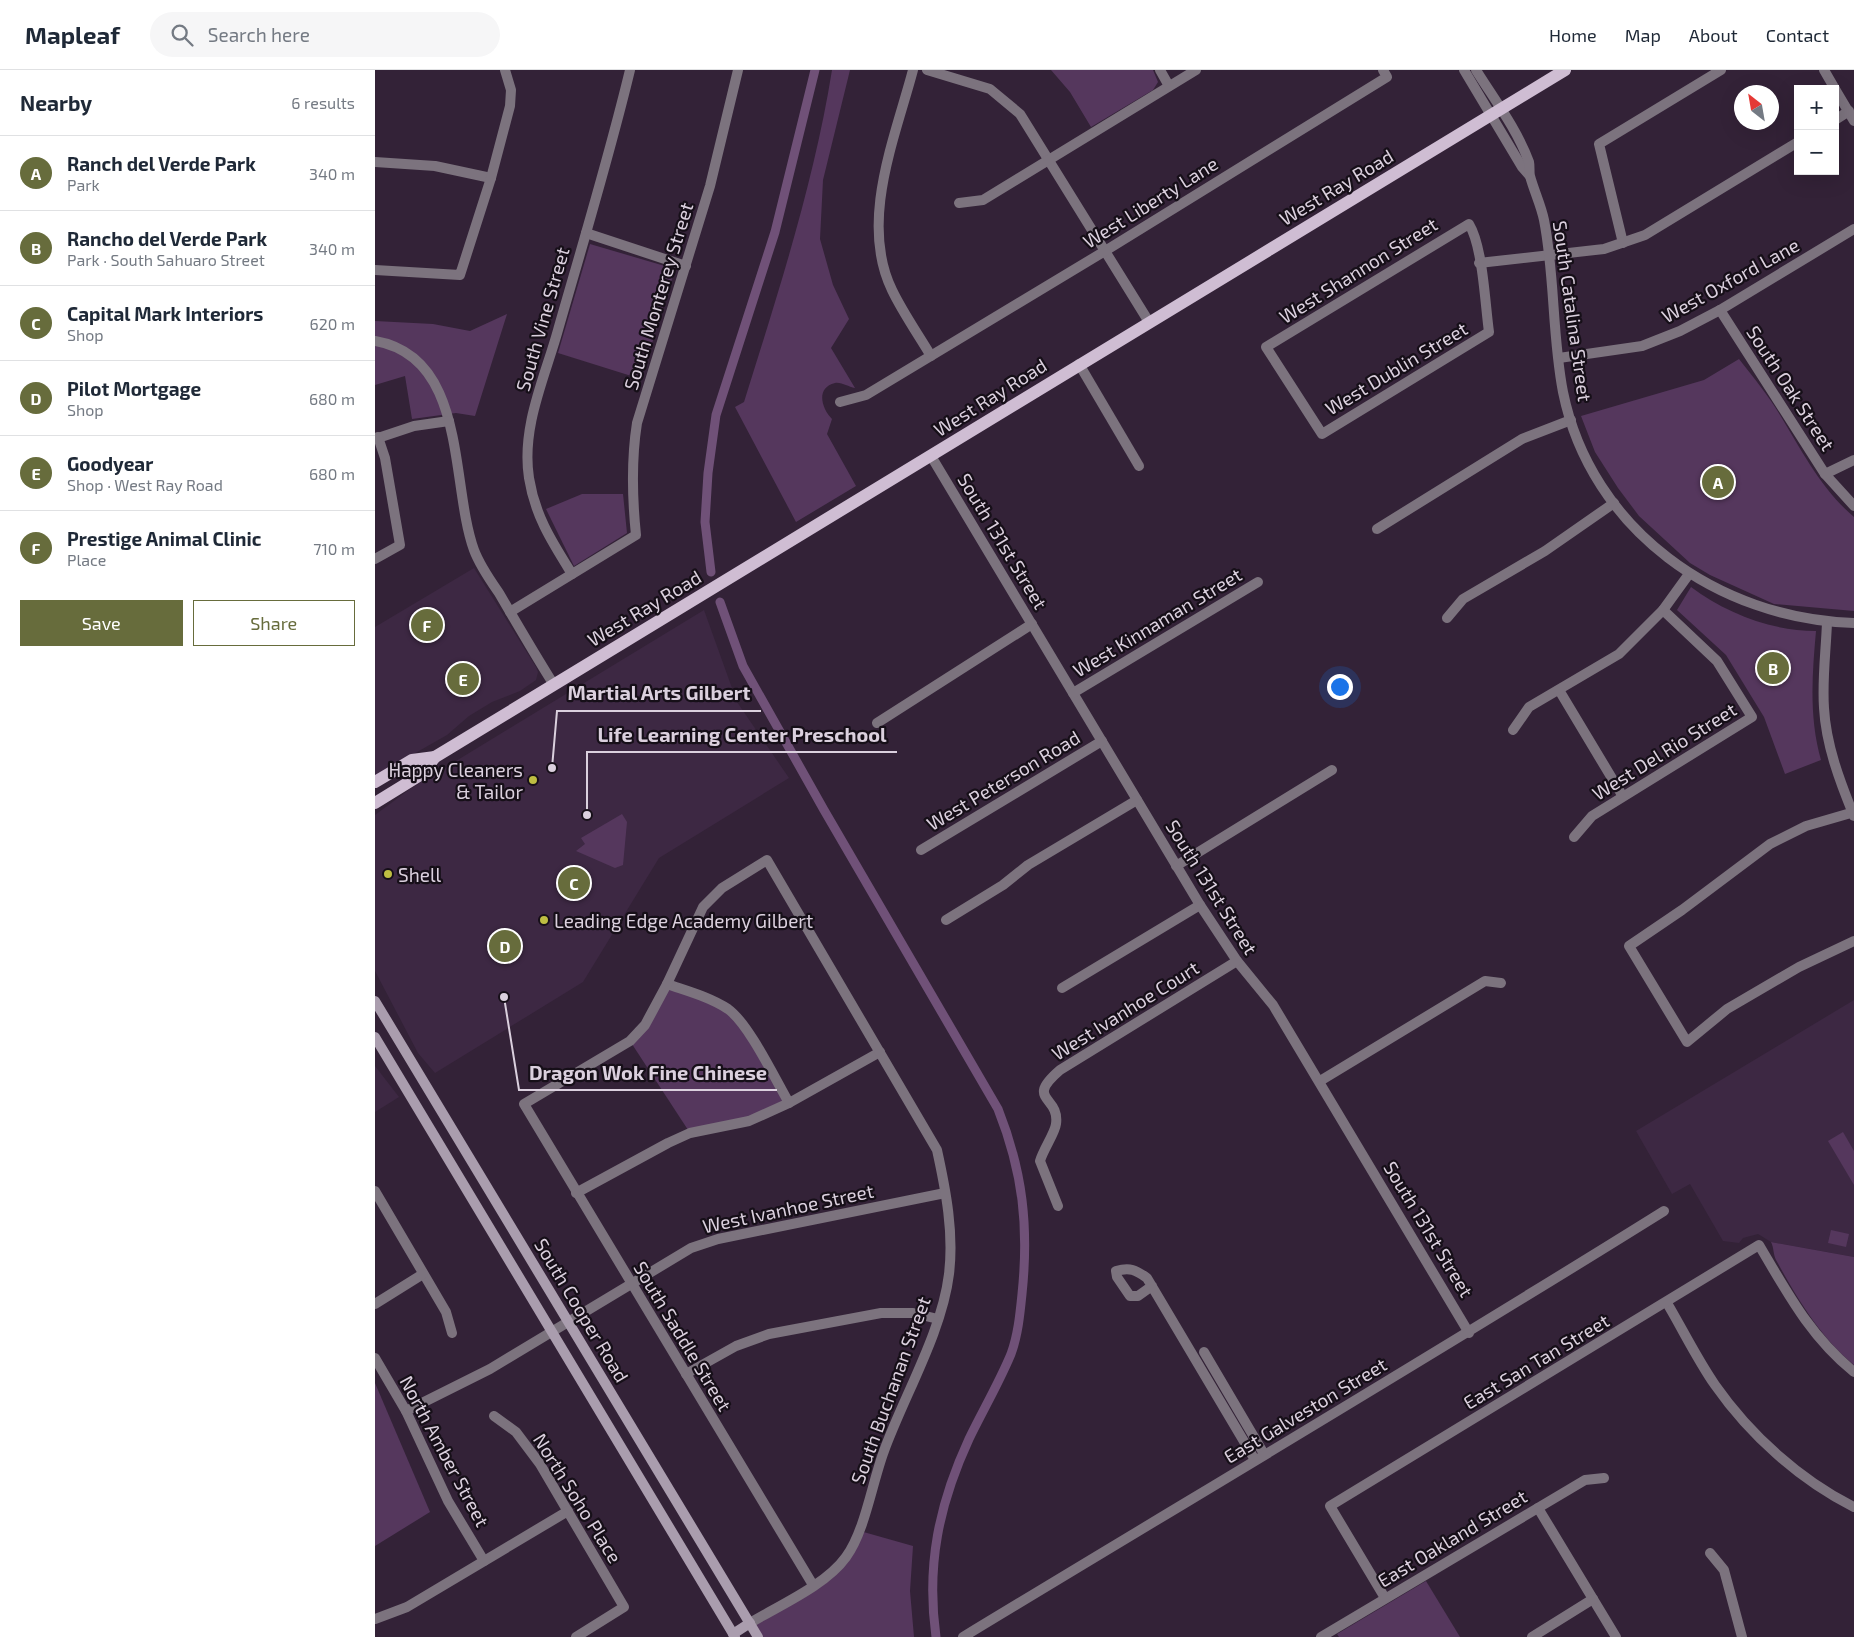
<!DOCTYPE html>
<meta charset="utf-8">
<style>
body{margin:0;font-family:"Exo 2",sans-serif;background:#f6f6f7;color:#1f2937}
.controls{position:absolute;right:15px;top:15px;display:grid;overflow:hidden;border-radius:0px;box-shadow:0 5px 20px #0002}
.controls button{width:45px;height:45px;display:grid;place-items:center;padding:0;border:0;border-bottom:1px solid #e0e1e3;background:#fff;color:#1f2937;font:25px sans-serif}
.compass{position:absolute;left:1359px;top:15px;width:45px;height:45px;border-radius:50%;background:#fff;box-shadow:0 5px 20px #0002;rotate:329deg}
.you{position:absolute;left:964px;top:616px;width:18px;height:18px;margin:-12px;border:4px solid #fff;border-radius:50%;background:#1a73e8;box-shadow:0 0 0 8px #1a73e833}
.badge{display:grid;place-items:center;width:32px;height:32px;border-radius:50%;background:#676c3c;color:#fff;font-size:16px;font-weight:700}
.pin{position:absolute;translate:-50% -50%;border:2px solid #fff;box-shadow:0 1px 5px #0006}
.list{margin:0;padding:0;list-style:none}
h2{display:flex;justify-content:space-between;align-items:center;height:65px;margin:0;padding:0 20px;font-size:21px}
h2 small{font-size:16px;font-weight:400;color:#747a83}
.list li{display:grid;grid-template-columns:32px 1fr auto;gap:15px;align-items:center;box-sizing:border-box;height:75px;padding:0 20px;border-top:1px solid #e0e1e3}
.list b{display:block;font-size:19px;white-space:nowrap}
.list p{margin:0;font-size:16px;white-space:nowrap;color:#747a83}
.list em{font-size:16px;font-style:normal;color:#747a83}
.actions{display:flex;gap:10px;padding:15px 20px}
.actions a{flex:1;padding:11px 0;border:1px solid #676c3c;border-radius:0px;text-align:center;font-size:18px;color:#676c3c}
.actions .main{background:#676c3c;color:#fff}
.icon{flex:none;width:28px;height:28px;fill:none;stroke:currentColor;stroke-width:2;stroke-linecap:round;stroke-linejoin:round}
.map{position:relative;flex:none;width:1479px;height:1567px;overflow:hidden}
header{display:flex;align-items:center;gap:30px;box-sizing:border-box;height:70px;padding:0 25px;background:#fff;border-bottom:1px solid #e0e1e3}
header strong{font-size:24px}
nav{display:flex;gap:28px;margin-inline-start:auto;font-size:18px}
.search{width:350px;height:45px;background:#f6f6f7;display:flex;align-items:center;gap:12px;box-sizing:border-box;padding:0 18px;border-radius:28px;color:#747a83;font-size:19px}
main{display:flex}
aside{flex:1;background:#fff}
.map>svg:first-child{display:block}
.built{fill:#3d2843}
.green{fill:#55375d}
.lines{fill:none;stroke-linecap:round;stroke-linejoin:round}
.canal{stroke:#705178;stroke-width:9}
.minor{stroke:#7c737e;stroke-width:10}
.tertiary{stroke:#7c737e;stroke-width:10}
.secondary{stroke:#aa9dae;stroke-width:10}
.primary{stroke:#cfbdd3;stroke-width:12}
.poi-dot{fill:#bebe42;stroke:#160f18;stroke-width:2}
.labels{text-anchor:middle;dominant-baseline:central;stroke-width:4.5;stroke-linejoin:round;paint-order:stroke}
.street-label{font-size:19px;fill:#dbd0de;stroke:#160f18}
.poi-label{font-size:19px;fill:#dbd0de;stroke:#160f18;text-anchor:start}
.leader{fill:none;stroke:#dbd0de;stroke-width:2}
.callout-dot{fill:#dbd0de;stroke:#160f18;stroke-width:2}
.callout-label{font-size:20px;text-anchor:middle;font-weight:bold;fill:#dbd0de;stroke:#160f18;stroke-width:4.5;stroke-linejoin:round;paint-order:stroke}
</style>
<header>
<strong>Mapleaf</strong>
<div class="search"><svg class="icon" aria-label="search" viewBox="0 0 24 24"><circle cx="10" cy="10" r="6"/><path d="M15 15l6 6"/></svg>Search here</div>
<nav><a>Home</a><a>Map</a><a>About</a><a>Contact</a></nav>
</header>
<main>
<aside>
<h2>Nearby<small>6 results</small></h2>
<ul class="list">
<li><span class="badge">A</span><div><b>Ranch del Verde Park</b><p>Park</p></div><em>340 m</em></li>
<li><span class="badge">B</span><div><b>Rancho del Verde Park</b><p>Park · South Sahuaro Street</p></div><em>340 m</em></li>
<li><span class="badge">C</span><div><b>Capital Mark Interiors</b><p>Shop</p></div><em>620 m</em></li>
<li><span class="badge">D</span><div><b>Pilot Mortgage</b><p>Shop</p></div><em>680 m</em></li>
<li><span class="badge">E</span><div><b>Goodyear</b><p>Shop · West Ray Road</p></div><em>680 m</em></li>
<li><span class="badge">F</span><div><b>Prestige Animal Clinic</b><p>Place</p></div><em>710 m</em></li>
</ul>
<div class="actions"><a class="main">Save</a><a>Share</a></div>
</aside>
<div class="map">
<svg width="1479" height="1567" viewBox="0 0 1479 1567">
<rect width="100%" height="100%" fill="#332237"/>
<g class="built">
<path d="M 99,498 L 161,597 L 163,602 L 161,610 L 145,621 L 117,632 L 94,646 L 72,665 L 0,706 L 0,557 Z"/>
<path d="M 329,540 L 362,632 L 414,708 L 284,788 L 208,912 L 60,1003 L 43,983 L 0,901 L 0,745 L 35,719 Z"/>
<path d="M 1479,930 L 1479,1187 L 1396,1172 L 1383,1164 L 1368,1168 L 1364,1173 L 1348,1171 L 1315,1114 L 1297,1124 L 1261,1061 Z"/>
<path d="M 0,996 L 24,1027 L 0,1042 Z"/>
</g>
<g class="green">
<path d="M 457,0 L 475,0 L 448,110 L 445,169 L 458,215 L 474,249 L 456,278 L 480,318 C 473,317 467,312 460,313 C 440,318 447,339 457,349 L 452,364 L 481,416 L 421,452 L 360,337 L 369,332 C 403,223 439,113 457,0 Z"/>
<path d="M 676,0 L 778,0 L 783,12 L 778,20 L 716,57 L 695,22 Z"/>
<path d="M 215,174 L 300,199 L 266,309 L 183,283 Z"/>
<path d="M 132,244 L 100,346 L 81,343 L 37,349 L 30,306 L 0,315 L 0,251 L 58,254 L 95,261 Z"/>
<path d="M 1364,289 C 1378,307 1393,325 1405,345 C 1427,381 1446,419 1479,447 L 1479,541 L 1399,534 L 1335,505 L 1315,493 L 1264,446 L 1243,418 L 1220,382 L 1206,346 L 1329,310 Z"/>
<path d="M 207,424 L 248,424 L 252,463 L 199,496 L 171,439 Z"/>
<path d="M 1316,517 C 1351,543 1396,561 1441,561 C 1437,605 1434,648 1446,690 L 1410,704 L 1389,647 L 1351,585 L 1302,540 Z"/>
<path d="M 247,744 L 252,752 L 248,795 L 240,798 L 201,781 L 210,774 L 206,768 Z"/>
<path d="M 292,914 L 354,940 L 414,1033 L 374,1051 L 315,1063 L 255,971 Z"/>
<path d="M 1468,1062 L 1479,1081 L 1479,1115 L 1453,1071 Z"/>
<path d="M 1456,1160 L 1474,1164 L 1471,1177 L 1453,1173 Z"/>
<path d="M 1396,1172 L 1479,1187 L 1479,1295 C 1445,1267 1422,1228 1401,1190 C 1398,1184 1399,1178 1396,1172 Z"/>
<path d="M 0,1313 L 55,1442 L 0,1476 Z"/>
<path d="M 485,1461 L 538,1476 L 535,1521 L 539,1567 L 383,1567 L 375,1554 L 458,1503 Z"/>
<path d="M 1051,1511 L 1085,1567 L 964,1567 L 962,1564 Z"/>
</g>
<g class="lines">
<g class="canal">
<path d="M 336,502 L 330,452 L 333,403 L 341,345 L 400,162 L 440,0"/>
<path d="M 345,532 L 368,596 L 449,740 L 623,1039 C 648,1102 654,1157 647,1224 C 645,1244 643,1265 636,1284 C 624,1313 608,1340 594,1369 C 564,1434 551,1495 561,1567"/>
</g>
<g class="minor">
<path d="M 538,0 C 520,68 484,152 517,220 C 528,243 543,264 556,286"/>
<path d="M 552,0 L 615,19 L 645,44 L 774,252"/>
<path d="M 785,0 L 794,16"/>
<path d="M 1449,0 L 1460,19"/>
<path d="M 1460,19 L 1479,51"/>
<path d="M 1460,50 L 1474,41"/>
<path d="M 0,92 L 60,96 L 116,108"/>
<path d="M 584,133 L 608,130 L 821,0"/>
<path d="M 1094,154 C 1108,177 1110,234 1114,262 L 947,364 L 891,277 Z"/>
<path d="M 211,163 L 311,196"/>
<path d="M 1248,173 L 1224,74 L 1346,0"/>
<path d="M 1104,193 L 1229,179 L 1270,165 L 1423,72"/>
<path d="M 0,200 L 85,205 L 116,108 L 135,36 L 136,20 L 130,0"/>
<path d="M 1345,240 L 1450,404 L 1479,436"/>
<path d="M 0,271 C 93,287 75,414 99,480 C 105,496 115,510 124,523 C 142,554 160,585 179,615"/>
<path d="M 1184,288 L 1267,276 L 1305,261 L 1345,240 L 1479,159"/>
<path d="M 704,294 L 764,396"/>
<path d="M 465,332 L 491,325 L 730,181 L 1012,7 L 1008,0"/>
<path d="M 0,369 L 39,356 L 74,351"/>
<path d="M 556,386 L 825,835 L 862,891 L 898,935 L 1094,1263"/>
<path d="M 1450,404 L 1479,390"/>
<path d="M 1002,459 L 1147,369 L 1196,350"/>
<path d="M 0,489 L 25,475 L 10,388 L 3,367"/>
<path d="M 197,504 C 177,472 160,446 154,408 C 146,357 170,307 183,260 C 208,173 234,87 255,0"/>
<path d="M 135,542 L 261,465 C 257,426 256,391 262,353 L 335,116 L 363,0"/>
<path d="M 1072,548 L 1088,529 L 1170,481 L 1239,433"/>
<path d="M 1184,620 L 1247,725"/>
<path d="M 698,623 L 883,512"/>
<path d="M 502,653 L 657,554"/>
<path d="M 1138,660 L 1154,637 L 1244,584 L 1288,540 L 1314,504"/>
<path d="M 1479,742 L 1431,756 L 1395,774 L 1307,840 L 1254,876 L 1312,972 L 1352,939 L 1424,897 L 1479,871"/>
<path d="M 1199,767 L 1217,746 L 1377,647 L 1342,591 L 1288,540"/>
<path d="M 546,780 L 727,671"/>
<path d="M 801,796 L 957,700"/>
<path d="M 571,850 L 628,815 L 653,795 L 762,730"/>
<path d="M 292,914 C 312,921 335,927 353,939 C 374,954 400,1009 414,1033"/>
<path d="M 687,918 L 825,835"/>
<path d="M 945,1011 L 1110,911 L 1126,913"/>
<path d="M 0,1121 L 71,1242 L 77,1263"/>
<path d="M 201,1123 L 293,1073 L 315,1063 L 374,1051 L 414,1033 L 505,982"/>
<path d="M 683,1136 L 665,1091 C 668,1080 680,1063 681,1054 C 685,1025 649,1031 685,1000 L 862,891"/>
<path d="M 777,1216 L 763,1226 L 755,1226 L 742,1207 L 741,1201 C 755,1197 761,1200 772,1208 L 880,1390"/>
<path d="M 1292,1233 C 1308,1260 1322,1289 1340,1315 C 1375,1365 1425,1410 1479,1437"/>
<path d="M 0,1234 L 48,1204"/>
<path d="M 829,1282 L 889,1384"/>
<path d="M 0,1288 L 31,1341 L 73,1431 L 109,1491"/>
<path d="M 311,1304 L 361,1276 L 394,1264 L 506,1243 L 538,1243 L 563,1249"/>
<path d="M 31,1341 L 115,1299 L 316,1178 L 343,1169 L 570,1123"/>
<path d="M 119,1346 L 141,1362 L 165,1394 L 249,1537 L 201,1567"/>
<path d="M 1163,1438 L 1241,1567"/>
<path d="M 1335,1483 L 1349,1500 L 1367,1567"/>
<path d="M 1010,1528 L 955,1436 L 1384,1175 C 1413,1224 1435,1266 1479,1302"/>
<path d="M 0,1549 L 32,1537 L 193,1441"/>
<path d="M 375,1553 C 405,1535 451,1515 471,1487 C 490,1461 497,1413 509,1381 C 529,1326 567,1262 574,1204 C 579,1163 571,1121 562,1080 L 392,790 L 347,818 L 328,837 L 292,914 L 270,955 L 255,971 L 149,1034 L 438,1515"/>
<path d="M 588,1567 C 822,1425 1057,1286 1289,1141"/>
<path d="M 946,1567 L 1210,1410 L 1229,1408"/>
<path d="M 1157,1567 L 1218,1529"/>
</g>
<g class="tertiary">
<path d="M 1089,0 L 1147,97 L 1154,105"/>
<path d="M 1101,0 C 1119,29 1142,59 1154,92 C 1155,96 1154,102 1155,106 C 1159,121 1166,135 1169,150 C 1180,206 1177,266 1188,322 C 1216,460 1343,549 1479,553"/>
<path d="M 1452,552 C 1451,581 1447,609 1449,638 C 1451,675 1465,712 1479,746"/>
</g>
<g class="secondary">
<path d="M 0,931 L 383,1567"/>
<path d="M 0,967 L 360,1567"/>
<path d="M 358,1564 L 375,1553"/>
</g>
<g class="primary">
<path d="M 0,712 L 37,690 L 60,687"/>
<path d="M 0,733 L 47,704 L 60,687 L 1190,0"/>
</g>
</g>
<g class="poi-dot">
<circle cx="158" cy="710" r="5"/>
<circle cx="13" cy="804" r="5"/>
<circle cx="169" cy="850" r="5"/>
</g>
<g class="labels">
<g class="street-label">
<text transform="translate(961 117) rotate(-31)">West Ray Road</text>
<text transform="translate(775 132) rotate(-32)">West Liberty Lane</text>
<text transform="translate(983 200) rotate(-32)">West Shannon Street</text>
<text transform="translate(1355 210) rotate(-29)">West Oxford Lane</text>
<text transform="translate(283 226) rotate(-73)">South Monterey Street</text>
<text transform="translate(1198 241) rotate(82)">South Catalina Street</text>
<text transform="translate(167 249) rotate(-74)">South Vine Street</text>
<text transform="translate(1021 298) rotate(-31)">West Dublin Street</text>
<text transform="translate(1416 318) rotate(57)">South Oak Street</text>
<text transform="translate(615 327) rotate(-32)">West Ray Road</text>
<text transform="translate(628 471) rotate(59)">South 131st Street</text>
<text transform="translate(269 538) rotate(-31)">West Ray Road</text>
<text transform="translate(782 552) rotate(-31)">West Kinnaman Street</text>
<text transform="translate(1289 681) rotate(-32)">West Del Rio Street</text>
<text transform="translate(628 710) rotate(-31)">West Peterson Road</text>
<text transform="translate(837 817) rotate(58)">South 131st Street</text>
<text transform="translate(750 940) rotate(-32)">West Ivanhoe Court</text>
<text transform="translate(413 1138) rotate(-12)">West Ivanhoe Street</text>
<text transform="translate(1054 1159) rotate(59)">South 131st Street</text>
<text transform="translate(207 1240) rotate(59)">South Cooper Road</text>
<text transform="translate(308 1266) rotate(59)">South Saddle Street</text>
<text transform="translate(1161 1291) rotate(-31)">East San Tan Street</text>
<text transform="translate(515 1320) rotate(-70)">South Buchanan Street</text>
<text transform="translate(930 1340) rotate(-31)">East Galveston Street</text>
<text transform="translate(70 1381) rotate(62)">North Amber Street</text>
<text transform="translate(203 1428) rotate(58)">North Soho Place</text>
<text transform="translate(1077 1468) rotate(-31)">East Oakland Street</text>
</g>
<g class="poi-label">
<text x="148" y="699" text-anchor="end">Happy Cleaners<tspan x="148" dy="22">&amp; Tailor</tspan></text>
<text x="23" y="804">Shell</text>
<text x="179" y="850">Leading Edge Academy Gilbert</text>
</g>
</g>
<path class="leader" d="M177 698L182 641H386M212 745L212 682H522M129 927L144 1020H402"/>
<g class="callout-dot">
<circle cx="177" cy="698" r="5"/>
<circle cx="212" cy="745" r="5"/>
<circle cx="129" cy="927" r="5"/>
</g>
<g class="callout-label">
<text x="284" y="630">Martial Arts Gilbert</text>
<text x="367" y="672">Life Learning Center Preschool</text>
<text x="273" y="1010">Dragon Wok Fine Chinese</text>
</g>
</svg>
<div class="controls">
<button>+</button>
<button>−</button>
</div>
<svg class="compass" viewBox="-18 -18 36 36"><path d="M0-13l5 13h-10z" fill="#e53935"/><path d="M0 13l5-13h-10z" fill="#747a83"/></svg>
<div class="you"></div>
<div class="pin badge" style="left:1343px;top:412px">A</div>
<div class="pin badge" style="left:1398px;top:598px">B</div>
<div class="pin badge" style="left:199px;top:813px">C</div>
<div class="pin badge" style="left:130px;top:876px">D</div>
<div class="pin badge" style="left:88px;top:609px">E</div>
<div class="pin badge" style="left:52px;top:555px">F</div>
</div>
</main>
